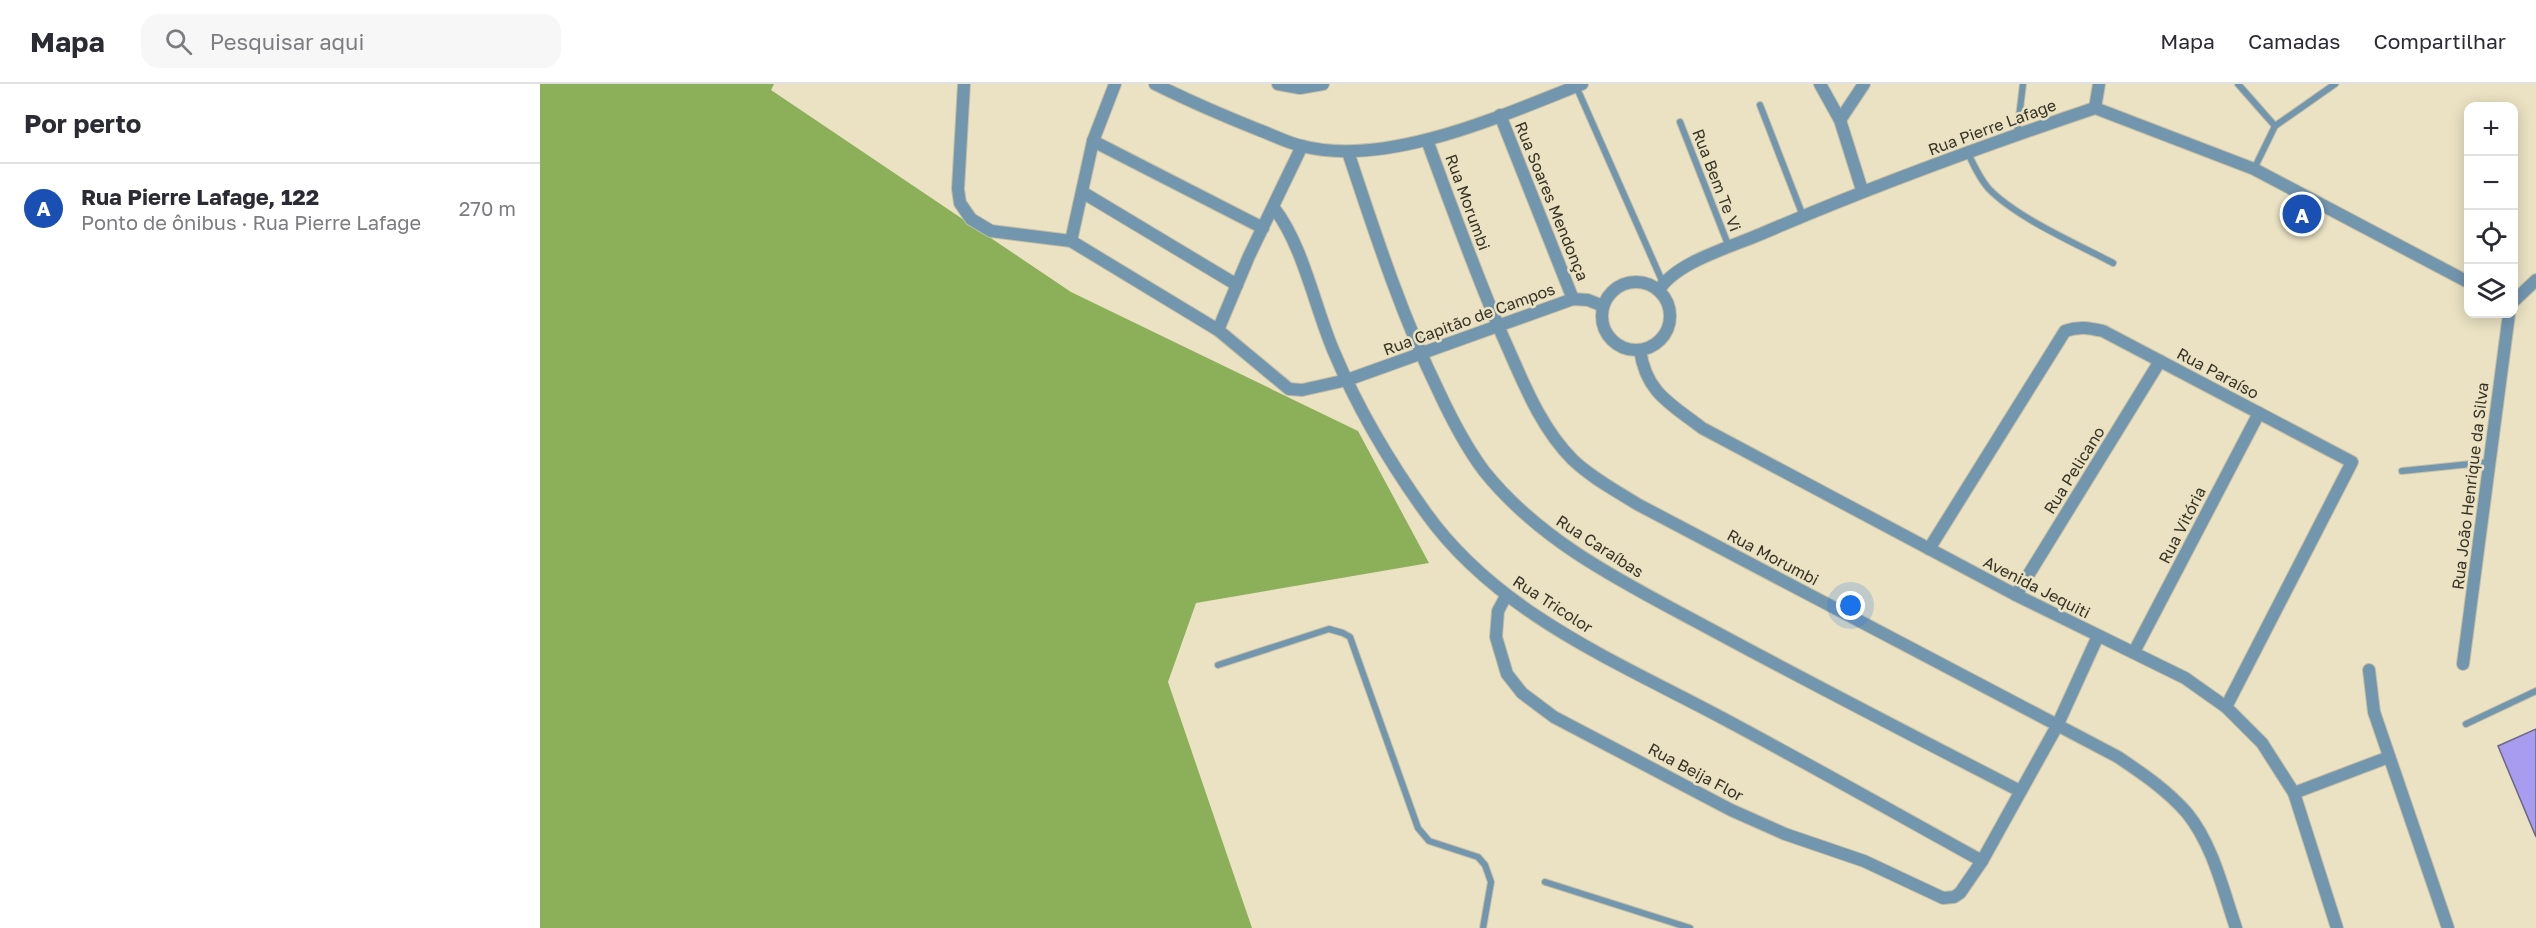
<!DOCTYPE html>
<html lang="pt">
<meta charset="utf-8">
<style>
body{margin:0;font-family:"Golos Text",sans-serif;background:#f7f7f7;color:#2b2b33}
.controls{position:absolute;right:18px;top:18px;display:grid;overflow:hidden;border-radius:12px;box-shadow:0 3px 15px #0003}
.controls button{width:54px;height:54px;display:grid;place-items:center;padding:0;border:0;border-bottom:2px solid #e1e1e2;background:#fff;color:#2b2b33;font:30px sans-serif}
.you{position:absolute;left:1311px;top:522px;width:21px;height:21px;margin:-15px;border:4px solid #fff;border-radius:50%;background:#1a73e8;box-shadow:0 0 0 9px #1a73e833}
.badge{display:grid;place-items:center;width:39px;height:39px;border-radius:50%;background:#db2777;color:#fff;font-size:20px;font-weight:700}
.pin{position:absolute;translate:-50% -50%;border:3px solid #fff;box-shadow:0 2px 6px #0006}
.list{margin:0;padding:0;list-style:none}
h2{display:flex;justify-content:space-between;align-items:center;height:78px;margin:0;padding:0 24px;font-size:26px}
h2 small{font-size:20px;font-weight:400;color:#7c7c81}
.list li{display:grid;grid-template-columns:39px 1fr auto;gap:18px;align-items:center;box-sizing:border-box;height:90px;padding:0 24px;border-top:2px solid #e1e1e2}
.list b{display:block;font-size:22px;white-space:nowrap}
.list p{margin:0;font-size:20px;white-space:nowrap;color:#7c7c81}
.list em{font-size:20px;font-style:normal;color:#7c7c81}
.icon{flex:none;width:33px;height:33px;fill:none;stroke:currentColor;stroke-width:2;stroke-linecap:round;stroke-linejoin:round}
.map{position:relative;flex:none;width:1996px;height:844px;overflow:hidden}
header{display:flex;align-items:center;gap:36px;box-sizing:border-box;height:84px;padding:0 30px;background:#fff;border-bottom:2px solid #e1e1e2}
header strong{font-size:28px}
nav{display:flex;gap:33px;margin-inline-start:auto;font-size:21px}
.search{width:420px;height:54px;background:#f7f7f7;display:flex;align-items:center;gap:15px;box-sizing:border-box;padding:0 21px;border-radius:18px;color:#7c7c81;font-size:22px}
main{display:flex}
aside{flex:1;background:#fff}
.map>svg:first-child{display:block}
.forest{fill:#8cb05a}
.building{fill:#a89cf0;stroke:#6b6884;stroke-width:1.5}
.lines{fill:none;stroke-linecap:round;stroke-linejoin:round}
.lane-casing{stroke:#c6bfa3;stroke-width:8}
.street-casing{stroke:#c6bfa3;stroke-width:14}
.lane{stroke:#7396af;stroke-width:6}
.street{stroke:#7396af;stroke-width:12}
.labels{text-anchor:middle;dominant-baseline:central;stroke-width:5;stroke-linejoin:round;paint-order:stroke}
.street-label{font-size:16px;fill:#363326;stroke:#eae2c2}
</style>
<header>
<strong>Mapa</strong>
<div class="search"><svg class="icon" aria-label="search" viewBox="0 0 24 24"><circle cx="10" cy="10" r="6"/><path d="M15 15l6 6"/></svg>Pesquisar aqui</div>
<nav><a>Mapa</a><a>Camadas</a><a>Compartilhar</a></nav>
</header>
<main>
<aside>
<h2>Por perto<small></small></h2>
<ul class="list">
<li><span class="badge" style="background:#1a4fb4">A</span><div><b>Rua Pierre Lafage, 122</b><p>Ponto de ônibus · Rua Pierre Lafage</p></div><em>270 m</em></li>
</ul>
</aside>
<div class="map">
<svg width="1996" height="844" viewBox="0 0 1996 844">
<rect width="100%" height="100%" fill="#eae2c2"/>
<path class="forest" d="M 0,0 L 234,0 L 231,6 L 531,208 L 818,347 L 889,479 L 656,519 L 628,598 L 712,844 L 0,844 Z"/>
<path class="building" d="M 1996,645 L 1996,753 L 1958,662 Z"/>
<g class="lines">
<g class="lane-casing">
<g id="lane">
<path d="M 1698,0 L 1735,42"/>
<path d="M 1036,2 L 1123,199"/>
<path d="M 1220,21 L 1263,132"/>
<path d="M 1140,38 L 1189,163"/>
<path d="M 1477,50 L 1483,0"/>
<path d="M 1428,69 C 1434,82 1440,95 1449,105 C 1477,134 1537,160 1573,179"/>
<path d="M 1714,85 L 1735,42 L 1795,0"/>
<path d="M 1862,387 L 1950,378"/>
<path d="M 678,581 L 789,545 L 803,549 L 810,553 L 878,744 L 889,757 L 938,773 L 945,781 L 951,798 L 943,844"/>
<path d="M 1926,640 L 1996,607"/>
<path d="M 1005,798 L 1150,844"/>
</g>
</g>
<g class="street-casing">
<g id="street">
<path d="M 424,0 L 418,105 L 420,119 L 431,135 L 451,147 L 531,157 L 678,246 L 749,305 L 762,306 L 807,296 L 1033,215 L 1048,216 L 1063,222"/>
<path d="M 615,0 C 649,17 684,32 719,46 C 733,51 747,59 762,62 C 847,84 963,31 1042,0"/>
<path d="M 738,0 L 760,4 L 783,0"/>
<path d="M 1280,0 L 1300,36 L 1322,106"/>
<path d="M 1555,24 L 1559,0"/>
<path d="M 960,31 L 1033,215"/>
<path d="M 1300,36 L 1324,0"/>
<path d="M 887,56 C 911,122 935,188 963,253 C 982,295 999,342 1033,376 C 1052,394 1075,406 1097,420 L 1578,673 C 1603,690 1627,706 1647,729 C 1673,761 1683,806 1696,844"/>
<path d="M 553,57 L 723,144"/>
<path d="M 808,68 C 835,149 861,230 898,306 C 911,334 926,363 944,387 C 1003,461 1091,502 1172,546 C 1274,601 1377,654 1480,707"/>
<path d="M 542,108 L 697,201"/>
<path d="M 734,124 C 763,161 775,224 794,268 C 818,325 850,379 886,429 C 959,531 1080,579 1186,636 C 1272,682 1357,730 1442,777"/>
<path d="M 531,157 L 553,57 L 575,0"/>
<circle cx="1096" cy="232" r="34"/>
<path d="M 1119,206 C 1136,178 1191,163 1221,150 C 1330,103 1442,62 1555,24 L 1714,85 L 1928,198"/>
<path d="M 1974,217 L 1996,196"/>
<path d="M 678,246 L 709,172 L 762,62"/>
<path d="M 1100,266 C 1106,309 1131,320 1162,344 L 1476,511 L 1645,594 L 1686,623 L 1722,659 L 1754,709 L 1797,844"/>
<path d="M 1389,465 L 1525,247 C 1539,242 1549,244 1563,247 L 1812,378 L 1686,623"/>
<path d="M 1476,511 L 1620,277"/>
<path d="M 966,512 L 958,527 L 956,553 L 967,590 L 982,609 L 1014,633 L 1191,726 L 1245,750 L 1324,777 L 1403,814 L 1414,813 L 1420,809 L 1442,777 L 1517,642 L 1558,552"/>
<path d="M 1594,568 L 1719,329"/>
<path d="M 1923,580 L 1969,230"/>
<path d="M 1829,586 L 1834,628 L 1908,844"/>
<path d="M 1754,709 L 1849,673"/>
</g>
</g>
<use href="#lane" class="lane"/>
<use href="#street" class="street"/>
</g>
<g class="labels">
<g class="street-label">
<text transform="translate(1452 43) rotate(-20)">Rua Pierre Lafage</text>
<text transform="translate(1177 96) rotate(69)">Rua Bem Te Vi</text>
<text transform="translate(1012 117) rotate(68)">Rua Soares Mendonça</text>
<text transform="translate(928 118) rotate(70)">Rua Morumbi</text>
<text transform="translate(929 235) rotate(-20)">Rua Capitão de Campos</text>
<text transform="translate(1678 289) rotate(28)">Rua Paraíso</text>
<text transform="translate(1534 386) rotate(-58)">Rua Pelicano</text>
<text transform="translate(1930 402) rotate(-83)">Rua João Henrique da Silva</text>
<text transform="translate(1642 441) rotate(-63)">Rua Vitória</text>
<text transform="translate(1060 462) rotate(33)">Rua Caraíbas</text>
<text transform="translate(1233 473) rotate(28)">Rua Morumbi</text>
<text transform="translate(1497 503) rotate(27)">Avenida Jequiti</text>
<text transform="translate(1013 520) rotate(33)">Rua Tricolor</text>
<text transform="translate(1156 688) rotate(28)">Rua Beija Flor</text>
</g>
</g>
</svg>
<div class="controls">
<button>+</button>
<button>−</button>
<button><svg class="icon" aria-label="locate" viewBox="0 0 24 24"><circle cx="12" cy="12" r="6"/><path d="M12 2v4M12 18v4M2 12h4M18 12h4"/></svg></button>
<button><svg class="icon" aria-label="layers" viewBox="0 0 24 24"><path d="M12 4l9 5-9 5-9-5zM3 14l9 5 9-5"/></svg></button>
</div>
<div class="you"></div>
<div class="pin badge" style="left:1762px;top:130px;background:#1a4fb4">A</div>
</div>
</main>
